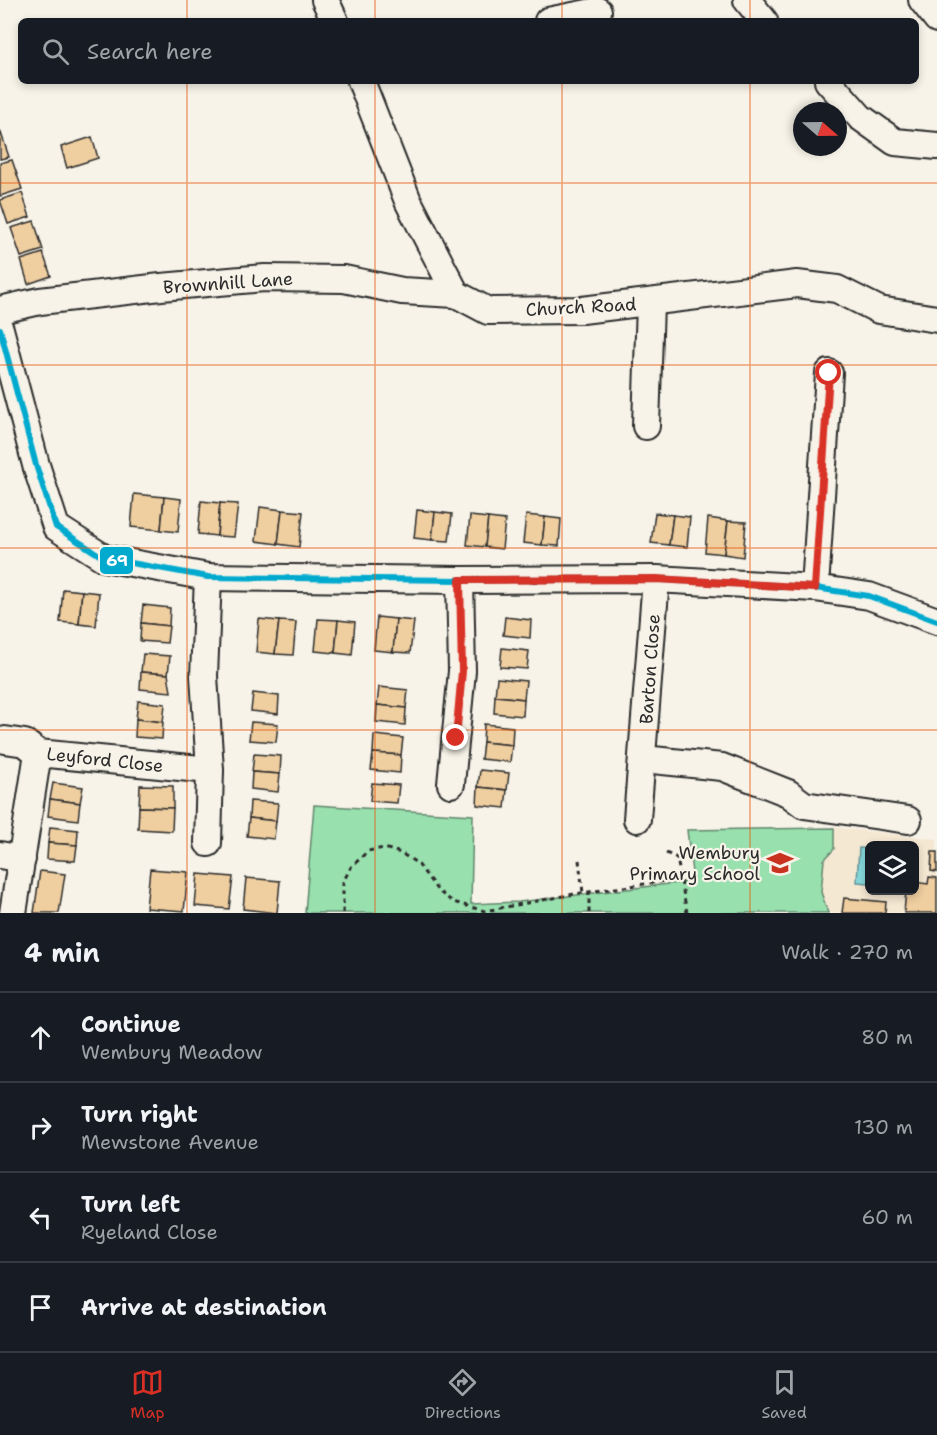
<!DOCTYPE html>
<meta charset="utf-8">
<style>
body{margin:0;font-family:"Shantell Sans",sans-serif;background:#242831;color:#f1f3f6}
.controls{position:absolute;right:18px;bottom:18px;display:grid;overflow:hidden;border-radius:9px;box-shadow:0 3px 9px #0003}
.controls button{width:54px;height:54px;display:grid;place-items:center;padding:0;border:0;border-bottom:2px solid #363941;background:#171b24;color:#f1f3f6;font:30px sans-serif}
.compass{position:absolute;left:793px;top:102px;width:54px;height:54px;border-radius:50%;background:#171b24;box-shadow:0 3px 9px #0003;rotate:110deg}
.stop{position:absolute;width:18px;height:18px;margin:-14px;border:4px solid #d93025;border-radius:50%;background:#fff}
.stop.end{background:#d93025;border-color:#fff;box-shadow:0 2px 6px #0008}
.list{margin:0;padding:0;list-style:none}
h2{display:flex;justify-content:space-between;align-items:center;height:78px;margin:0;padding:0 24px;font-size:26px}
h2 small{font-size:20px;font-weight:400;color:#9ea1a6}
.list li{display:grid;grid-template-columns:39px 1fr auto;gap:18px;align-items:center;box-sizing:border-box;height:90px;padding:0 24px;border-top:2px solid #363941}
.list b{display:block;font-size:22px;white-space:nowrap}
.list p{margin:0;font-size:20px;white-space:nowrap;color:#9ea1a6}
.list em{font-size:20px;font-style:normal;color:#9ea1a6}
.icon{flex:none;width:33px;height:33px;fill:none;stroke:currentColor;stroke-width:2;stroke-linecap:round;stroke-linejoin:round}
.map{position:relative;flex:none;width:937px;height:913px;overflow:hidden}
.search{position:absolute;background:#171b24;box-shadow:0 3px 9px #0003;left:18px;right:18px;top:18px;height:66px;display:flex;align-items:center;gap:15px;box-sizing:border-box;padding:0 21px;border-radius:9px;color:#9ea1a6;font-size:22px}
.sheet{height:438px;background:#171b24}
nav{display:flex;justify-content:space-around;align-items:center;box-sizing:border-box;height:84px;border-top:2px solid #363941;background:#171b24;font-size:16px;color:#9ea1a6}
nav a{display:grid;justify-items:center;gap:3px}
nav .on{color:#d93025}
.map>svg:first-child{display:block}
.built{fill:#f5e8d2;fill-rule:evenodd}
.green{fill:#98e0ae;stroke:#62866c;stroke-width:1.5}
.water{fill:#86d8dd;stroke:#629396;stroke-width:1.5}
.building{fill:#efcea0;stroke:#2b2b2b;stroke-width:1.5}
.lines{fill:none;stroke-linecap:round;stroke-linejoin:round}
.minor-casing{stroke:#2b2b2b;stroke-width:30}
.path{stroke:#2b2b2b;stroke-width:3;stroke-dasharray:4.5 4.5;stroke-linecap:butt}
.minor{stroke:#f7f3e8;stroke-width:26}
.bus-1-casing{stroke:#f7f3e8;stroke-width:10}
.bus-1{stroke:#00a9ce;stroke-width:6}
.route{stroke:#d93025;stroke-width:8}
.grid{fill:none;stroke:#e8590c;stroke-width:1.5;stroke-opacity:0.55}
.labels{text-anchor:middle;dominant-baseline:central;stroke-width:4.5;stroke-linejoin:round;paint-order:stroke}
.street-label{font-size:18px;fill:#2b2b2b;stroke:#f7f3e8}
.poi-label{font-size:18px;fill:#2b2b2b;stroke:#f7f3e8;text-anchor:end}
.line-badge{stroke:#f7f3e8;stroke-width:2}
.badge-label{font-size:16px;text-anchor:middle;font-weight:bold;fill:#fff}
</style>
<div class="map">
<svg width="937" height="913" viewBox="0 0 937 913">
<rect width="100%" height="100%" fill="#f7f3e8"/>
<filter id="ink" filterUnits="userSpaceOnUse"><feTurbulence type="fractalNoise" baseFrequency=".0167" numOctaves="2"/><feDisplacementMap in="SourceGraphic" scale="12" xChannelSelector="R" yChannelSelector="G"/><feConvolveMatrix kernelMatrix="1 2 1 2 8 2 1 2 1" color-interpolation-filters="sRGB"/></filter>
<g filter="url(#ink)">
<path class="built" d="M 840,828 L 937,839 L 937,913 L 697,913 L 687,830 ZM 870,846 L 914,846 L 914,890 L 870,890 Z"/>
<path class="green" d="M 314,805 L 473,815 L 471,904 L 519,902 L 693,881 L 687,830 L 834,828 L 834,849 L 824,860 L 821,892 L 828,913 L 305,913 Z"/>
<path class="water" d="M 859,848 L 869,849 L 869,883 L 857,882 Z"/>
<g class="building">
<path d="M 0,130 L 9,157 L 0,159 Z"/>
<path d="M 92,137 L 98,158 L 67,168 L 61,147 Z"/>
<path d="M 12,160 L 22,189 L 0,196 L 0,163 Z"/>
<path d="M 22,193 L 30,217 L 8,224 L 0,200 Z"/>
<path d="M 34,221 L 43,250 L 21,257 L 11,228 Z"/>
<path d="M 43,253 L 51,276 L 28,284 L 21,260 Z"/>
<path d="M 134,494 L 164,497 L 161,530 L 131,527 Z"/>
<path d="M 164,497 L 181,499 L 178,532 L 161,530 Z"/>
<path d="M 201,501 L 220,503 L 217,536 L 198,534 Z"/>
<path d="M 220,503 L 238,504 L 234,537 L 217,536 Z"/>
<path d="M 260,507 L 282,510 L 278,544 L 256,541 Z"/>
<path d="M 282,510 L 303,512 L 299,547 L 278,544 Z"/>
<path d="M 417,510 L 435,512 L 432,540 L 414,538 Z"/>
<path d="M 435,512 L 452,514 L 449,541 L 432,540 Z"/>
<path d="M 655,513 L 673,515 L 669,545 L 651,543 Z"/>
<path d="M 526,515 L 545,517 L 542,545 L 523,543 Z"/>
<path d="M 673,515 L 690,517 L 687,547 L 669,545 Z"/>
<path d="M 470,516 L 488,518 L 485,547 L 467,545 Z"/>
<path d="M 545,517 L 561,519 L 559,546 L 542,545 Z"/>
<path d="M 488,518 L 505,520 L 502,549 L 485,547 Z"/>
<path d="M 708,518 L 728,521 L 724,554 L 705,552 Z"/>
<path d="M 728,521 L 746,522 L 743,557 L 724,554 Z"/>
<path d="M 63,589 L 82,591 L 79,624 L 60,622 Z"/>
<path d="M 82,591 L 99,593 L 96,626 L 79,624 Z"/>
<path d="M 143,605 L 170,608 L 169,626 L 141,623 Z"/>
<path d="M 377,617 L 396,619 L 393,652 L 374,650 Z"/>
<path d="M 505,617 L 531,620 L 530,638 L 503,635 Z"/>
<path d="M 259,619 L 279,621 L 275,654 L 256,652 Z"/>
<path d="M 318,619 L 338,620 L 335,653 L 315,651 Z"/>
<path d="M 396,619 L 414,621 L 410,653 L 393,652 Z"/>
<path d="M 338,620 L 355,622 L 352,655 L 335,653 Z"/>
<path d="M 279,621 L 296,622 L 293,655 L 275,654 Z"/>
<path d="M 141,623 L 169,626 L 167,643 L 140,641 Z"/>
<path d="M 502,648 L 529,651 L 527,669 L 500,667 Z"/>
<path d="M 143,654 L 170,656 L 168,674 L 141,672 Z"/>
<path d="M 141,672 L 168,674 L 171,692 L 140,689 Z"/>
<path d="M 497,678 L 526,681 L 524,699 L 495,696 Z"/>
<path d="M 379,687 L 408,690 L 406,708 L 377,705 Z"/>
<path d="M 253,693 L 279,696 L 278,714 L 251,711 Z"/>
<path d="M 495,696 L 524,699 L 523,716 L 494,713 Z"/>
<path d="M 138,701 L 165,704 L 163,722 L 136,719 Z"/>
<path d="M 377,705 L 406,708 L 405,725 L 376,722 Z"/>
<path d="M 136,719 L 163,722 L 162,739 L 135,737 Z"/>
<path d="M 251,722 L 278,724 L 276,742 L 249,740 Z"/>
<path d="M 484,724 L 513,727 L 512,745 L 483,742 Z"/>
<path d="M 374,735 L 403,738 L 401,755 L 373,753 Z"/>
<path d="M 483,742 L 512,745 L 510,762 L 481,759 Z"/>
<path d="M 373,753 L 401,755 L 400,773 L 371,770 Z"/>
<path d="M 254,754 L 281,756 L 280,774 L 252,772 Z"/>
<path d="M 480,770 L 509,773 L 507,790 L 478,787 Z"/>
<path d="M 252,772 L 280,774 L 278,792 L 251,789 Z"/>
<path d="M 53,783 L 83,787 L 80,803 L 50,799 Z"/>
<path d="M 372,783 L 399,785 L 397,803 L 370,801 Z"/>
<path d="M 140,785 L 173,786 L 173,808 L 139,807 Z"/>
<path d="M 478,787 L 507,790 L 505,808 L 477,805 Z"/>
<path d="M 50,799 L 80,803 L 78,820 L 48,816 Z"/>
<path d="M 250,801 L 278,803 L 276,821 L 249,818 Z"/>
<path d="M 139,807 L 173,808 L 172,831 L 138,829 Z"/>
<path d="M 249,818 L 276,821 L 274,839 L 247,836 Z"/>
<path d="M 50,827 L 78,830 L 77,845 L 48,843 Z"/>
<path d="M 48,843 L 77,845 L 75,861 L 47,859 Z"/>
<path d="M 932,852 L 937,852 L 937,872 L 931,871 Z"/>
<path d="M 150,869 L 188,872 L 184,911 L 146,908 Z"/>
<path d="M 40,871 L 65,874 L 59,913 L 34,913 Z"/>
<path d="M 198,874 L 233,877 L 229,909 L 195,906 Z"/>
<path d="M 929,877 L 937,878 L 937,913 L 904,913 L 906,890 L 914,890 L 914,882 L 928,884 Z"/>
<path d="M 246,878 L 280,881 L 277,913 L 243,909 Z"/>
<path d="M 844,898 L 886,902 L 885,913 L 842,913 Z"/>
</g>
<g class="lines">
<g class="minor-casing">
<g id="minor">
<path d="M 325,0 L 335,21"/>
<path d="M 747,0 L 764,21"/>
<path d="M 922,0 L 937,19"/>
<path d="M 548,21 L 598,11"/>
<path d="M 361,81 L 408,201 L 456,294 L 488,311 L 582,310 L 797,284 L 837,289 L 879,310 L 937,319"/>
<path d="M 828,81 L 860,117 L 895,142 L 937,146"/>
<path d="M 0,310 L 40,301 L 161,287 L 265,278 L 344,279 L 402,291 L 456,294"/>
<path d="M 0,329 L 36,465 L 56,527 L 104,558 L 208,577 L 460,580 L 656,579 L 815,588 L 869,596 L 937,621"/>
<path d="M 646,426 L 650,303"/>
<path d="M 815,588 L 829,373"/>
<path d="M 5,740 L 25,743 L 38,753 L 210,770"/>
<path d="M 643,759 L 722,767 L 788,793 L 804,805 L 908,820"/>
<path d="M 451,784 L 462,671 L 460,580"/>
<path d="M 637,819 L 656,579"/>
<path d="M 208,843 L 210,770 L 204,676 L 208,577"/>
<path d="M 0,855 L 22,859"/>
<path d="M 13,913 L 38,753"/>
</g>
</g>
<g class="path">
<path d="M 666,853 L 677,858 L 687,913"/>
<path d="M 579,860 L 583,893"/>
<path d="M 343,913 L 343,882 L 351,867 L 368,851 L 384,848 L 401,853 L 418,864 L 438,891 L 453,902 L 485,911 L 574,894 L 679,879"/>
<path d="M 589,913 L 589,892"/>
</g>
<use href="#minor" class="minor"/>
<g class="bus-1-casing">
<path id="bus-1" d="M 0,329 L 36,465 L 56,527 L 104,558 L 208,577 L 460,580 L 656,579 L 815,588 L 869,596 L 937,621"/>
</g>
<use href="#bus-1" class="bus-1"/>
</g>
</g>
<g class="lines" filter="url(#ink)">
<path class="route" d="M 456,738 L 462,671 L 460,580 L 656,579 L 815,588 L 829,373"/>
</g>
<path class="grid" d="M 187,0 L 187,21M 375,0 L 375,21M 562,0 L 562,21M 750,0 L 750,21M 187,81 L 187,913M 375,81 L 375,913M 562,81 L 562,913M 750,81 L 750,913M 0,183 L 937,183M 0,365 L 937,365M 0,548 L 937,548M 0,730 L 937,730"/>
<defs>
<g id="school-bare" transform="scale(2.07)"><path d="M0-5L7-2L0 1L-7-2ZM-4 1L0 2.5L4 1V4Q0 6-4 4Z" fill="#c8321e" stroke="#f7f3e8" stroke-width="2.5" paint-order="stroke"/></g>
</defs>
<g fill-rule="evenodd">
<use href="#school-bare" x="780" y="863"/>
</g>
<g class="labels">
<g class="street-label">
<text transform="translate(228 283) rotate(-4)">Brownhill Lane</text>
<text transform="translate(581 307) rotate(-3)">Church Road</text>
<text transform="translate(650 669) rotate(-86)">Barton Close</text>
<text transform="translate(105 760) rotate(6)">Leyford Close</text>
</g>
<g class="poi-label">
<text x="760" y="853">Wembury<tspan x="760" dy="21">Primary School</tspan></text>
</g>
</g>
<rect class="line-badge" x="99" y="546" width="35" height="29" rx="6" fill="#00a9ce"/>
<g class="badge-label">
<text x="117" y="566">69</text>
</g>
</svg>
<div class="controls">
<button><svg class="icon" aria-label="layers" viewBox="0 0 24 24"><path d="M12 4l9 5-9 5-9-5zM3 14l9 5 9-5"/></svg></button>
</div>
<svg class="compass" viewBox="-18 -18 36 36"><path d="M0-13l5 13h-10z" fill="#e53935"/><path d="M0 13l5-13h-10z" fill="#9ea1a6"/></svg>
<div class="stop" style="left:829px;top:373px"></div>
<div class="stop end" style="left:456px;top:738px"></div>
<div class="search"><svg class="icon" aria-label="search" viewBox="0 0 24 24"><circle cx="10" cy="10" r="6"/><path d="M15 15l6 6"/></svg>Search here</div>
</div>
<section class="sheet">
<h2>4 min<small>Walk · 270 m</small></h2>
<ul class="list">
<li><svg class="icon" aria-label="ahead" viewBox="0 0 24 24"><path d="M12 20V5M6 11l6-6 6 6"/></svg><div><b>Continue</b><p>Wembury Meadow</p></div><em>80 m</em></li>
<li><svg class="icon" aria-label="right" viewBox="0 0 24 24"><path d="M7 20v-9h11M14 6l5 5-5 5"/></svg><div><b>Turn right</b><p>Mewstone Avenue</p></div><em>130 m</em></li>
<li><svg class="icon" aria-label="left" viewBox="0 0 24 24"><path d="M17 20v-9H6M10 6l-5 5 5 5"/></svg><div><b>Turn left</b><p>Ryeland Close</p></div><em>60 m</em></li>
<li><svg class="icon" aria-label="arrive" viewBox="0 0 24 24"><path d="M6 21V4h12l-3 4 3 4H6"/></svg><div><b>Arrive at destination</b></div></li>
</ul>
</section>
<nav>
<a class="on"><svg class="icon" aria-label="map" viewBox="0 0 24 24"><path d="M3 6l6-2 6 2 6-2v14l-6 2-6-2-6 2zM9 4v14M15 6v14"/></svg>Map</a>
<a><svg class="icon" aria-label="directions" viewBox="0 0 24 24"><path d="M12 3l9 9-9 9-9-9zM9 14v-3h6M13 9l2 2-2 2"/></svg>Directions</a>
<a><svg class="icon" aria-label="saved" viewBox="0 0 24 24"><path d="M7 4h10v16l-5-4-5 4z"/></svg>Saved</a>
</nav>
